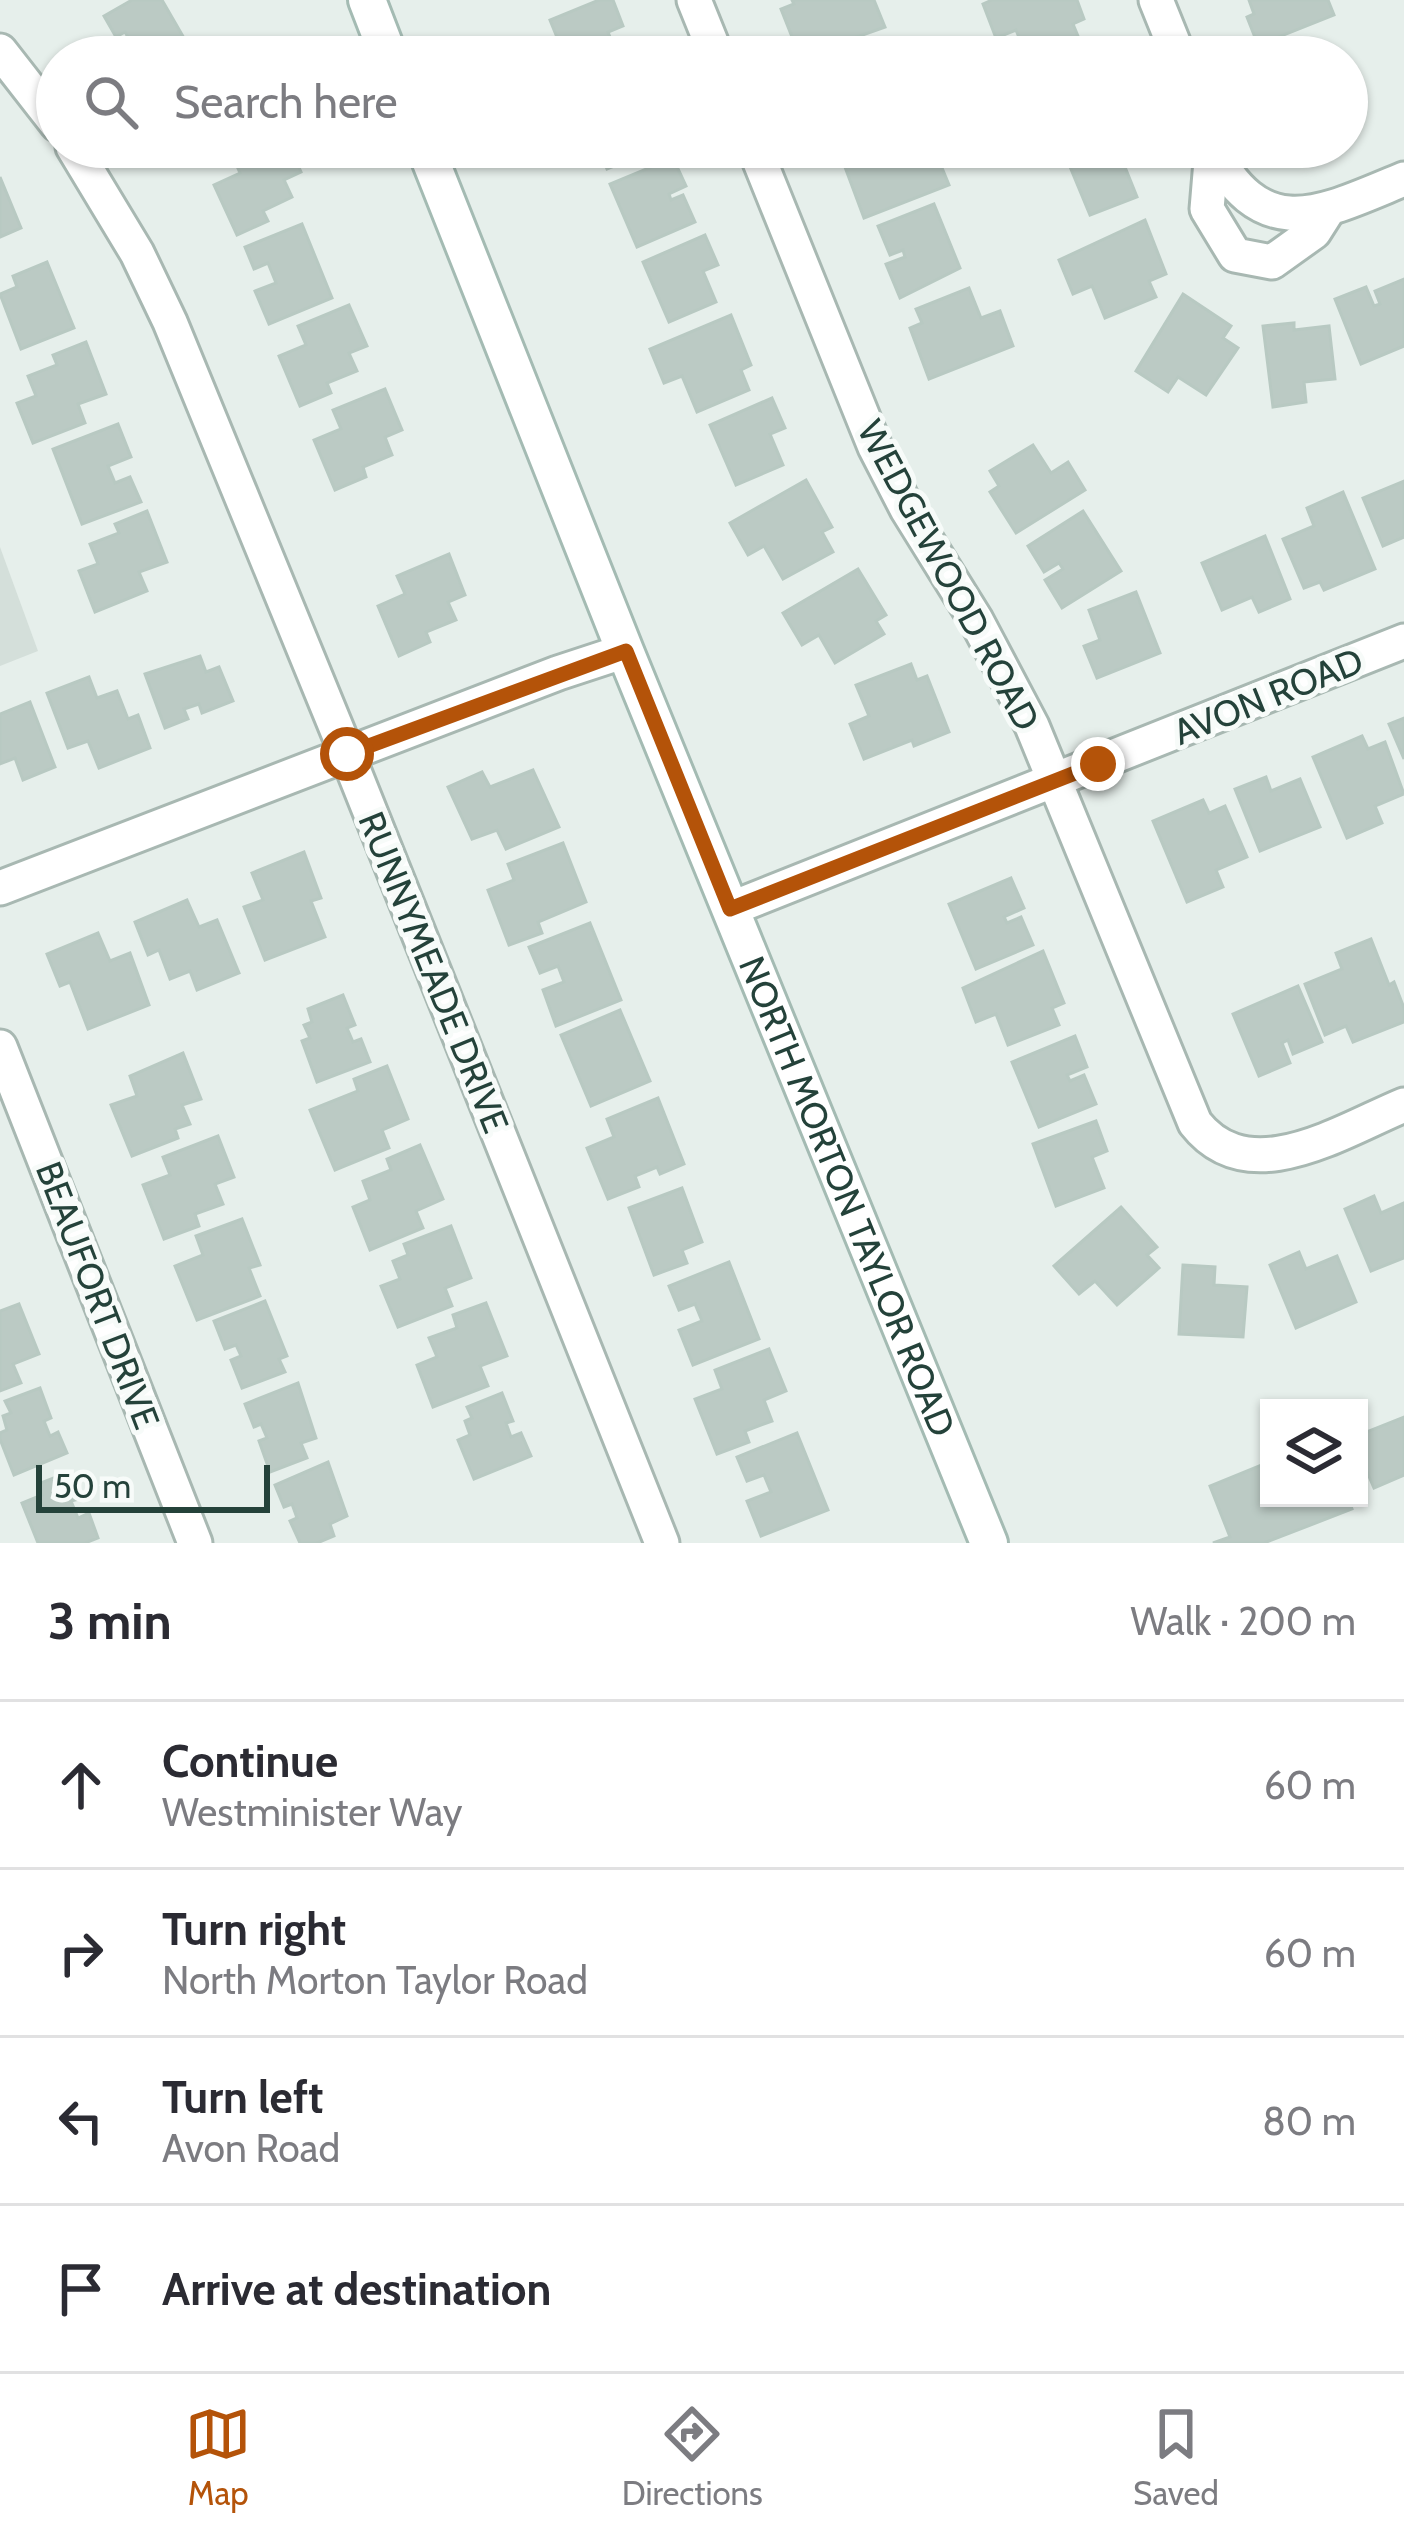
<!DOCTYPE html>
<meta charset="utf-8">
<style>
body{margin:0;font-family:Cabin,sans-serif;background:#f7f7f7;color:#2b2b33}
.controls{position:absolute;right:36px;bottom:36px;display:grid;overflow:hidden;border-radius:0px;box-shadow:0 3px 9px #0004}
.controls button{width:108px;height:108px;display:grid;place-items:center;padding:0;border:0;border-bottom:3px solid #e1e1e2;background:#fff;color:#2b2b33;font:60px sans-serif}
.scale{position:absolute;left:36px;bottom:30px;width:234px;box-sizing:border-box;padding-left:12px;border:6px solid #24423a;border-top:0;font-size:33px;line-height:42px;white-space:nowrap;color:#24423a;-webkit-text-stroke:9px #f7fbf9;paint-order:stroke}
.stop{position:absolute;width:36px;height:36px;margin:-27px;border:9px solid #b45309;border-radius:50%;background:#fff}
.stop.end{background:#b45309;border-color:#fff;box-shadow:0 3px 12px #0008}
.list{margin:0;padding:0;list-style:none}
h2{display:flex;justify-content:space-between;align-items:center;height:156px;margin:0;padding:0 48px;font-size:51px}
h2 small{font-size:39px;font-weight:400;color:#7c7c81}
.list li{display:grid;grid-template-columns:78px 1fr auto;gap:36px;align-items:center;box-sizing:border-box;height:168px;padding:0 48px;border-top:3px solid #e1e1e2}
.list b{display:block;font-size:45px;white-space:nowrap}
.list p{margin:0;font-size:39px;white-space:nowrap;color:#7c7c81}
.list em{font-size:39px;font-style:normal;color:#7c7c81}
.icon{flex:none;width:66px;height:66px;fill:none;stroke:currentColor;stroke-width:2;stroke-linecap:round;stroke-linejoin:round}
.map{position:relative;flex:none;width:1404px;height:1543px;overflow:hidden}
.search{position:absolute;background:#fff;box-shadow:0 3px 9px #0004;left:36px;right:36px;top:36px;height:132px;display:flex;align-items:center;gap:30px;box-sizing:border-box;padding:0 42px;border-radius:66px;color:#7c7c81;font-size:45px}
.sheet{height:828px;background:#fff}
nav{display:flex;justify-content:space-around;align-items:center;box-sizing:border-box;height:168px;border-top:3px solid #e1e1e2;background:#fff;font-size:33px;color:#7c7c81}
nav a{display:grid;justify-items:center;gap:6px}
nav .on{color:#b45309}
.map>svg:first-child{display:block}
.built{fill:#d4dfda}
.building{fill:#bbcac4;stroke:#b8c9c2;stroke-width:3}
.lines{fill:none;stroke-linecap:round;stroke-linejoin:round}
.street-casing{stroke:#a8b8b2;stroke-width:39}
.secondary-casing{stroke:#a4bbb3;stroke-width:42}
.street{stroke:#fff;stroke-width:33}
.secondary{stroke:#fff;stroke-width:36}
.route{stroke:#b45309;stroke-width:15}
.labels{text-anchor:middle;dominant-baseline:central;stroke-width:10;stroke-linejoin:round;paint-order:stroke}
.street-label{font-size:36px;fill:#24423a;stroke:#f7fbf9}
</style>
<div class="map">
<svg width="1404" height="1543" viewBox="0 0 1404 1543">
<rect width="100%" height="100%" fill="#e6efeb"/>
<path class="built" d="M 0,547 L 38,651 L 0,666 Z"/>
<g class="building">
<path d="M 132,0 L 162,0 L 184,38 L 166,47 L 172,57 L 129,57 L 126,51 L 133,46 L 125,32 L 116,37 L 104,16 Z"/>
<path d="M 599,0 L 613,0 L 623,26 L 608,32 L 618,57 L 565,57 L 550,20 Z"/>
<path d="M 792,0 L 874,0 L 885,27 L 800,57 L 781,9 L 794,4 Z"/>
<path d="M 992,0 L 1077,0 L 1084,19 L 1073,24 L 1080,41 L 1038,57 L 1027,57 L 1016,30 L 996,38 L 983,4 Z"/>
<path d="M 1249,0 L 1328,0 L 1334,15 L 1258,45 L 1247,17 L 1254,14 Z"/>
<path d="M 249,147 L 290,147 L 301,172 L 284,180 L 292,197 L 263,211 L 268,221 L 237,235 L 214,185 L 240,173 L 232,155 Z"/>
<path d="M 598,147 L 653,147 L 654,149 L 607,169 Z"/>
<path d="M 852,147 L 913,147 L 917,158 L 935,151 L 949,185 L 864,218 L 845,167 L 857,162 Z"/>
<path d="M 1091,147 L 1135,147 L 1141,161 L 1125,167 L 1137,197 L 1090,215 L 1066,157 Z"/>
<path d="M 673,158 L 686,186 L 669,194 L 671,200 L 683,195 L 695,222 L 637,247 L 610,184 Z"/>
<path d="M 0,177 L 21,228 L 0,237 Z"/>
<path d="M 934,204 L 960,268 L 900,298 L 886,264 L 905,257 L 903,250 L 890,255 L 878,226 Z"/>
<path d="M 1145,220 L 1166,274 L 1149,281 L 1156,297 L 1105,318 L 1092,286 L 1073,294 L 1059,260 Z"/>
<path d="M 302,224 L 332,298 L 269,324 L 255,291 L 276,283 L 268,263 L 254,269 L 245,247 Z"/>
<path d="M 705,235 L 718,265 L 703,271 L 716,302 L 669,322 L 643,262 Z"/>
<path d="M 47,262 L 74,328 L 21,349 L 0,294 L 17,287 L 13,276 Z"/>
<path d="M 1404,279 L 1404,346 L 1361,364 L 1335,299 L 1366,287 L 1374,306 L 1380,304 L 1375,291 Z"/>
<path d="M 969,288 L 981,318 L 1000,311 L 1013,346 L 929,379 L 910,328 L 922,323 L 916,309 Z"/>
<path d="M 1183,294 L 1231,326 L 1223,338 L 1238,348 L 1206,395 L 1178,377 L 1168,392 L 1136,371 Z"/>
<path d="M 349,305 L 367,346 L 349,353 L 357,371 L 327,383 L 331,393 L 300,406 L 279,356 L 306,345 L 298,326 Z"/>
<path d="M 731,315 L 751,365 L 741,370 L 749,390 L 697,412 L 682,376 L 664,383 L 650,349 Z"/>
<path d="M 1294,323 L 1294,330 L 1329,326 L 1335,379 L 1304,382 L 1306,402 L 1273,407 L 1263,326 Z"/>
<path d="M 86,342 L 106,394 L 78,404 L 85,423 L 33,443 L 17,403 L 36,396 L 28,376 L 57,365 L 53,355 Z"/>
<path d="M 385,389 L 402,430 L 385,437 L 392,455 L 363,467 L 366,477 L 335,490 L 314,440 L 341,429 L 333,410 Z"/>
<path d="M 772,398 L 785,428 L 770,434 L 783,465 L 736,485 L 710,425 Z"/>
<path d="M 118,424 L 131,457 L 108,466 L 115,483 L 130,477 L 141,502 L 82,524 L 53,449 Z"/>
<path d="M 1033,445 L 1051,473 L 1068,462 L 1085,490 L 1016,533 L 990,492 L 999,486 L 990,471 Z"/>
<path d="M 806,480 L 832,527 L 822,532 L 833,552 L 783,579 L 764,546 L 748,555 L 730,523 Z"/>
<path d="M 1404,481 L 1404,537 L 1383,546 L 1363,498 Z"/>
<path d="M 1343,492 L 1375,569 L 1324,590 L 1320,582 L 1304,588 L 1283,539 L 1314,526 L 1307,508 Z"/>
<path d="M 147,511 L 167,562 L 139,572 L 147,591 L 95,612 L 79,571 L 98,564 L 90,544 L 119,533 L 115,524 Z"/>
<path d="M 1083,511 L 1121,571 L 1062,608 L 1045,580 L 1063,569 L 1059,563 L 1044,572 L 1028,546 Z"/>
<path d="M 1265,536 L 1290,599 L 1259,612 L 1252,597 L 1222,610 L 1202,563 Z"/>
<path d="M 449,554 L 465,595 L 448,602 L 456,620 L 426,632 L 430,642 L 399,656 L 378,606 L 405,594 L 397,576 Z"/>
<path d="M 858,569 L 886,615 L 876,621 L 884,634 L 835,663 L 819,635 L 802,645 L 783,613 Z"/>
<path d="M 1136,592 L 1160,653 L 1097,678 L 1084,646 L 1100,640 L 1089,610 Z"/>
<path d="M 200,656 L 206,672 L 219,667 L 233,701 L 202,713 L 199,704 L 184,709 L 188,719 L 165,728 L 145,674 Z"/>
<path d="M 911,664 L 917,680 L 927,676 L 949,732 L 914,746 L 912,740 L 864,759 L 850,724 L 869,716 L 856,685 Z"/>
<path d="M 89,677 L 97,698 L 117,691 L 128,719 L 138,715 L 150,748 L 99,768 L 88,741 L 68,748 L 47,693 Z"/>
<path d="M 30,702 L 55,767 L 23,780 L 15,758 L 0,764 L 0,714 Z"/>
<path d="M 1404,718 L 1404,759 L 1389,724 Z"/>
<path d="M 1362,736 L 1368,749 L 1385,742 L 1404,794 L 1375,806 L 1382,823 L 1347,838 L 1313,757 Z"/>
<path d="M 533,770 L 559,827 L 506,849 L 497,830 L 472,839 L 448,787 L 482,772 L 490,787 Z"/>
<path d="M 1266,777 L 1271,791 L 1300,779 L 1320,827 L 1260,851 L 1235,789 Z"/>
<path d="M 1203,800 L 1209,813 L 1225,806 L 1247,857 L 1216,870 L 1223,887 L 1187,902 L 1153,821 Z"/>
<path d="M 563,843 L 586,902 L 538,922 L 542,933 L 509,945 L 488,890 L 514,880 L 508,864 Z"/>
<path d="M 304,852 L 321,898 L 311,901 L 325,937 L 265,960 L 244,907 L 263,900 L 252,873 Z"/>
<path d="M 1011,878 L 1024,908 L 1004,917 L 1007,923 L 1021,917 L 1033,945 L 976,969 L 949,904 Z"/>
<path d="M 187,900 L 199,927 L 217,920 L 239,973 L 197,990 L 190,971 L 170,979 L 159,950 L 148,955 L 135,922 Z"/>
<path d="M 590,923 L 621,1000 L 556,1026 L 543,990 L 564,982 L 558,966 L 540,973 L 529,947 Z"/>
<path d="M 98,933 L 110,961 L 130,953 L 149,1005 L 88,1029 L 70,982 L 60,986 L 47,954 Z"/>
<path d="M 1371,939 L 1389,985 L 1394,982 L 1404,1008 L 1404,1022 L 1353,1042 L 1346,1026 L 1325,1035 L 1305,984 L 1342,969 L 1336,953 Z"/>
<path d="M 1043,951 L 1064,1003 L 1052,1008 L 1059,1025 L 1008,1045 L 996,1014 L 976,1022 L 963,988 Z"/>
<path d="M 1298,986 L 1322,1042 L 1293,1054 L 1288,1040 L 1282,1043 L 1290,1063 L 1259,1076 L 1233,1014 Z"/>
<path d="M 343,995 L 355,1025 L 347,1028 L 353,1042 L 361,1039 L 370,1062 L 317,1082 L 302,1041 L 310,1038 L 304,1025 L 312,1022 L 308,1009 Z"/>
<path d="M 620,1010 L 650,1081 L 591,1106 L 561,1035 Z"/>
<path d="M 1075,1036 L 1087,1067 L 1067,1075 L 1070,1081 L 1084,1075 L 1096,1104 L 1039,1127 L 1012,1062 Z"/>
<path d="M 183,1053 L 201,1099 L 182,1105 L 190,1124 L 175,1129 L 178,1138 L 132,1156 L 111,1105 L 137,1096 L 130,1076 Z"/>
<path d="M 387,1066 L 408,1119 L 382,1130 L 389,1148 L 335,1170 L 310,1110 L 358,1091 L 354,1079 Z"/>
<path d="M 658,1098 L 684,1164 L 660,1174 L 657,1167 L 635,1176 L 639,1187 L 608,1199 L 587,1148 L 614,1137 L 607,1119 Z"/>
<path d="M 1096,1121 L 1107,1151 L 1092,1157 L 1104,1188 L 1056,1206 L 1033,1144 Z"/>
<path d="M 218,1136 L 234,1177 L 215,1184 L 223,1204 L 195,1214 L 199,1226 L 164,1239 L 143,1185 L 170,1175 L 163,1157 Z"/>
<path d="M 420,1145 L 443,1199 L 416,1211 L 423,1228 L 370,1250 L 353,1207 L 370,1200 L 363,1181 L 391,1170 L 387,1159 Z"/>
<path d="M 682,1188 L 702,1242 L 682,1250 L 687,1263 L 654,1275 L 629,1208 Z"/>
<path d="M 1374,1196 L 1381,1213 L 1404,1203 L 1404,1258 L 1371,1271 L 1345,1209 Z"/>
<path d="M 1121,1207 L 1157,1247 L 1147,1255 L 1159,1268 L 1117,1305 L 1095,1281 L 1079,1294 L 1054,1266 Z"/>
<path d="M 242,1219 L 260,1265 L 249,1268 L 260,1296 L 197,1320 L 175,1266 L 203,1255 L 196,1236 Z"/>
<path d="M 451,1226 L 471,1278 L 445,1288 L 452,1306 L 398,1327 L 381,1286 L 400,1279 L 393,1261 L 408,1255 L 404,1244 Z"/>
<path d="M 1299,1252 L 1306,1269 L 1337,1256 L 1356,1302 L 1296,1328 L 1270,1265 Z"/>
<path d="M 729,1262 L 759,1339 L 693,1365 L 679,1330 L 702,1321 L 695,1304 L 679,1310 L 669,1286 Z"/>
<path d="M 1183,1265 L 1215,1267 L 1214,1285 L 1247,1287 L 1243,1337 L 1179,1334 Z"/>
<path d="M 265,1301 L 287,1356 L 279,1359 L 285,1372 L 242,1388 L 231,1360 L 241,1356 L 236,1345 L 225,1349 L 214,1321 Z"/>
<path d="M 486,1303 L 507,1356 L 480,1366 L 488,1386 L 433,1407 L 417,1365 L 437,1357 L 429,1338 L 457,1328 L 453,1315 Z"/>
<path d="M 19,1304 L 39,1354 L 13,1364 L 21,1383 L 0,1391 L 0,1311 Z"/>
<path d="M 769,1349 L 786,1391 L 764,1400 L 772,1421 L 745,1431 L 749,1442 L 717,1454 L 695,1399 L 722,1389 L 715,1370 Z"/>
<path d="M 298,1383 L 316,1438 L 301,1443 L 307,1458 L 270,1472 L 259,1441 L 267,1438 L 261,1424 L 254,1427 L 245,1404 Z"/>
<path d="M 40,1388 L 51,1418 L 44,1421 L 50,1436 L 58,1432 L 67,1453 L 14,1475 L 0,1439 L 0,1433 L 7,1430 L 3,1416 L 11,1413 L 5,1401 Z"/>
<path d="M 502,1393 L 513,1421 L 506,1423 L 511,1437 L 521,1433 L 531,1456 L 474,1479 L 458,1440 L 470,1435 L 465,1421 L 472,1418 L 467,1407 Z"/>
<path d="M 1404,1417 L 1404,1475 L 1374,1488 L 1359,1453 L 1359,1435 Z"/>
<path d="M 797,1433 L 828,1510 L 761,1536 L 747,1501 L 771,1492 L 764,1475 L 747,1481 L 737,1457 Z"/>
<path d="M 328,1462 L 347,1516 L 330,1524 L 334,1536 L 317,1543 L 300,1543 L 290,1521 L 297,1518 L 292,1504 L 284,1507 L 275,1485 Z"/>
<path d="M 1269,1462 L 1269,1498 L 1348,1498 L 1352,1509 L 1264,1543 L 1213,1543 L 1230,1537 L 1210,1486 Z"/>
<path d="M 69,1472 L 79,1499 L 71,1501 L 78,1518 L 89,1513 L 98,1538 L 85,1543 L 38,1543 L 22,1503 L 42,1495 L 38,1484 Z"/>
</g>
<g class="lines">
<g class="street-casing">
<g id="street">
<path d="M 694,0 L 717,57"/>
<path d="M 1156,0 L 1179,57"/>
<path d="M 0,51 L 57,124"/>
<path d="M 73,147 L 137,253 L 170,322 L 347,754 L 662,1543"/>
<path d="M 754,147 L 875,447 L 907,509 L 976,620 L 1032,726 L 1195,1123 C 1249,1192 1341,1131 1404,1105"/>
<path d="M 1211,147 C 1263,247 1321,213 1404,179"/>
<path d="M 1212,149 L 1207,209 L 1235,255 L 1272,262 L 1314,232 L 1328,210"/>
<path d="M 0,888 L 558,673 L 625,651"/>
<path d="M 730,909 L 1404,641"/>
<path d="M 0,1047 L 195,1543"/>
</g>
</g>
<g class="secondary-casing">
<g id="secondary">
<path d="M 367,0 L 389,57"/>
<path id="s1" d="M 425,147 L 625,651 L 989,1543"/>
</g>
</g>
<use href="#street" class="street"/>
<use href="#secondary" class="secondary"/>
</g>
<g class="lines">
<path class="route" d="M 347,754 L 626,651 L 730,909 L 1098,764"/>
</g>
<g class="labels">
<g class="street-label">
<text transform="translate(949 575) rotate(62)">WEDGEWOOD ROAD</text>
<text transform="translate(1268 696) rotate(-22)">AVON ROAD</text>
<text transform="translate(434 972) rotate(68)">RUNNYMEADE DRIVE</text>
<text stroke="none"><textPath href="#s1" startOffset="1131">NORTH MORTON TAYLOR ROAD</textPath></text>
<text transform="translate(98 1295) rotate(69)">BEAUFORT DRIVE</text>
</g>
</g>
</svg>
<div class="controls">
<button><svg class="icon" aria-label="layers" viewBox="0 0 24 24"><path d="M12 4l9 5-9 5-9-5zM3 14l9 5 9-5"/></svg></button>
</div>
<div class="scale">50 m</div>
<div class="stop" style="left:347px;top:754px"></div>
<div class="stop end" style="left:1098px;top:764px"></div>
<div class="search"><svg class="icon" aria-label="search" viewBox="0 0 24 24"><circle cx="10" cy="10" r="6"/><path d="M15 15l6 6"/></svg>Search here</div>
</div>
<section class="sheet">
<h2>3 min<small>Walk · 200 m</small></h2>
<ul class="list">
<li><svg class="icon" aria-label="ahead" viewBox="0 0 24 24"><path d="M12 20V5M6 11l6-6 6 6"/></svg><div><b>Continue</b><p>Westminister Way</p></div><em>60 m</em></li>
<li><svg class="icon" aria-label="right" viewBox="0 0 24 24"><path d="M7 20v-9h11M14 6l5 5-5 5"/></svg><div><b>Turn right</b><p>North Morton Taylor Road</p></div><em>60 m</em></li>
<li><svg class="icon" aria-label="left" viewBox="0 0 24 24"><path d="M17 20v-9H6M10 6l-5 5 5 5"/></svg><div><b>Turn left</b><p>Avon Road</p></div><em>80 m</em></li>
<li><svg class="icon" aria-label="arrive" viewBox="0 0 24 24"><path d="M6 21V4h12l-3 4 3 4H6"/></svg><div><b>Arrive at destination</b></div></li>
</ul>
</section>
<nav>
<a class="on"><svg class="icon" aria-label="map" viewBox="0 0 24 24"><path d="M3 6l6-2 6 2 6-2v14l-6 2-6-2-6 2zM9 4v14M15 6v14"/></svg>Map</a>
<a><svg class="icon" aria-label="directions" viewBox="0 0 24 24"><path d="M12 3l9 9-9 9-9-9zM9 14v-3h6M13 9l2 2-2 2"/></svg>Directions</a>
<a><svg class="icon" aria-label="saved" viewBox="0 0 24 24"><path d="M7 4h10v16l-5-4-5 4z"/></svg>Saved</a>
</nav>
